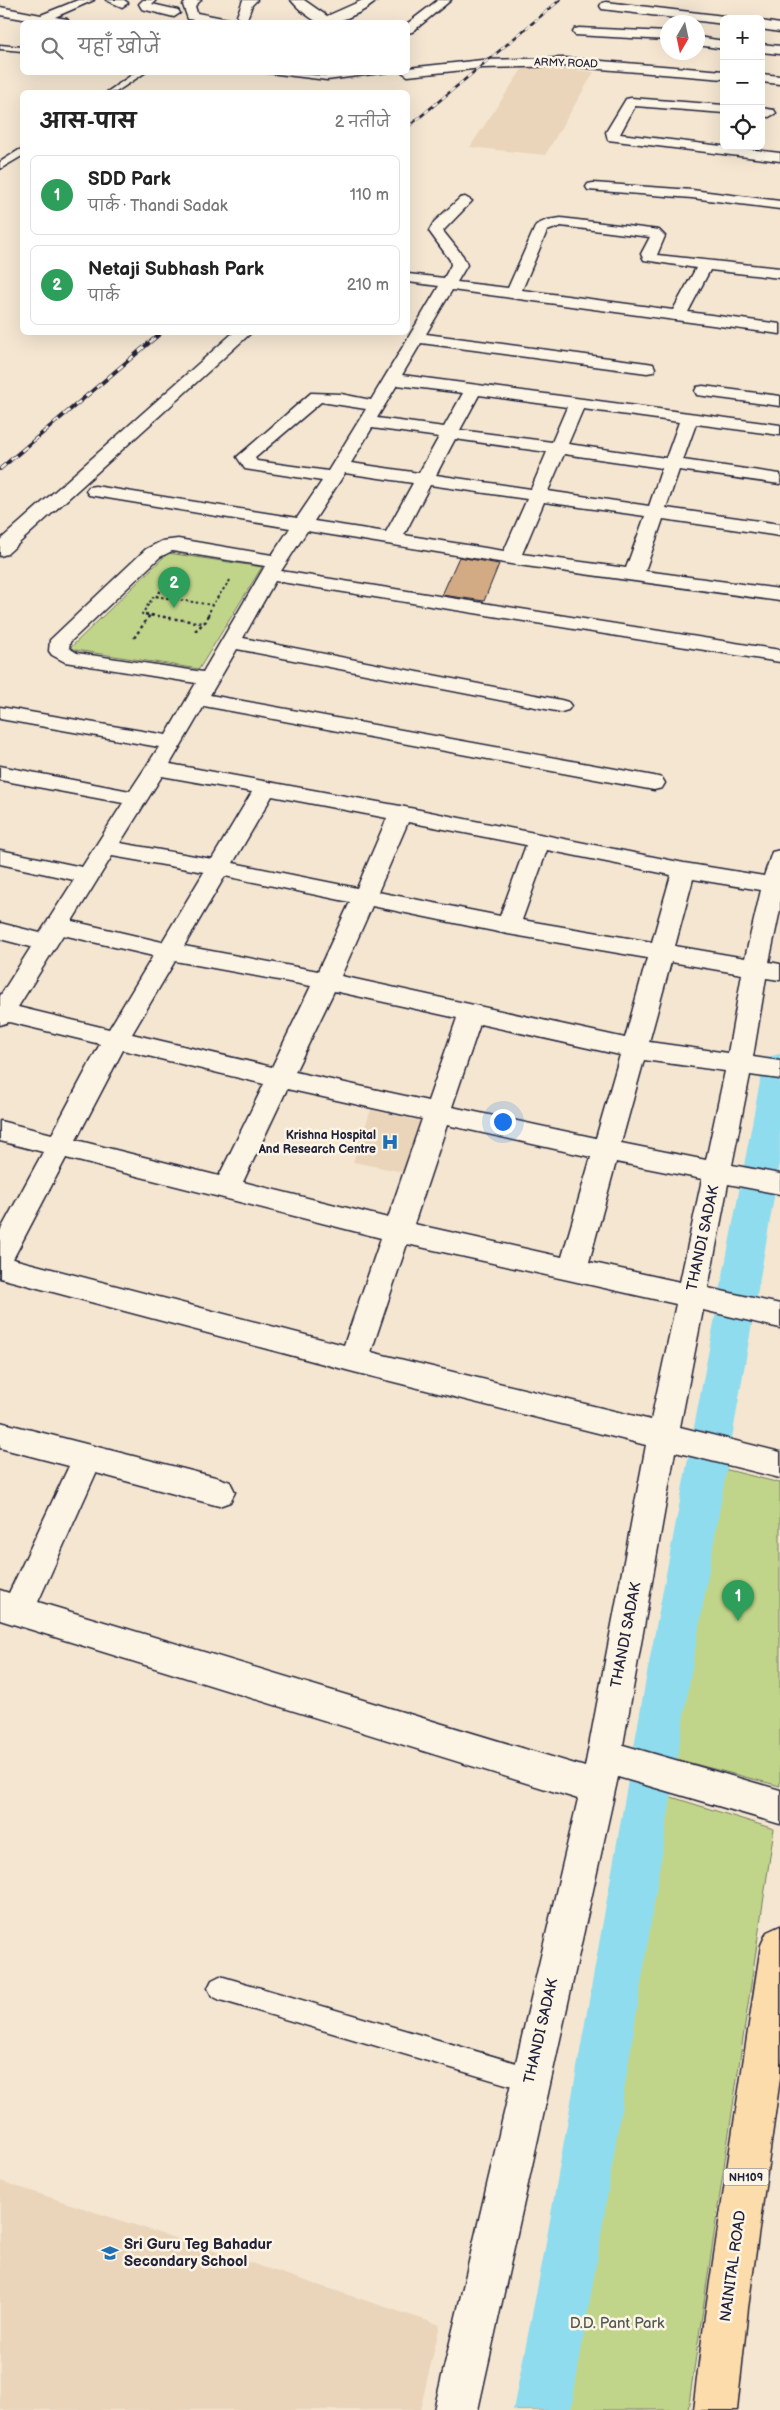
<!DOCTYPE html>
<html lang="hi">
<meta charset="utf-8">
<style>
body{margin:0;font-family:"Balsamiq Sans","Playpen Sans Deva",sans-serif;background:#f6f6f6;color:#222}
.controls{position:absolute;right:15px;top:15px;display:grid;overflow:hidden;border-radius:8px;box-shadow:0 5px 20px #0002}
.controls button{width:45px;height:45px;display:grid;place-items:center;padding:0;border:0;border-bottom:1px solid #e0e0e0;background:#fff;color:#222;font:25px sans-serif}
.compass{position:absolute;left:660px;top:15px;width:45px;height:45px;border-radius:50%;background:#fff;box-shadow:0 5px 20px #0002;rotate:189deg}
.you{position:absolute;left:502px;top:1121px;width:18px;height:18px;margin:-12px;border:4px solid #fff;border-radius:50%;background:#1a73e8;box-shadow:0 0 0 8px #1a73e833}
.badge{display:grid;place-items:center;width:32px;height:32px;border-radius:50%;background:#d93025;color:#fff;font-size:16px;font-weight:700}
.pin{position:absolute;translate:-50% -41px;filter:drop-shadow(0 1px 2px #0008)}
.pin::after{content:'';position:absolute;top:26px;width:18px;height:15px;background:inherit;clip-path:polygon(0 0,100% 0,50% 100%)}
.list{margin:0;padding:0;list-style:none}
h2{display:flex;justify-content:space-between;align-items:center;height:65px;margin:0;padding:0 20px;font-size:21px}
h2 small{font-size:16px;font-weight:400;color:#767676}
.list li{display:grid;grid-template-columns:32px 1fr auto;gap:15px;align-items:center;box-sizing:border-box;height:80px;margin:0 10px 10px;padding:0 10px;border:1px solid #e0e0e0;border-radius:8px}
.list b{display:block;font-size:19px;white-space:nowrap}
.list p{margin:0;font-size:16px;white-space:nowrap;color:#767676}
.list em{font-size:16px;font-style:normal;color:#767676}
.icon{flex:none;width:28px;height:28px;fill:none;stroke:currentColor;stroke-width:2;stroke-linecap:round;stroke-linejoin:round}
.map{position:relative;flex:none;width:780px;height:2410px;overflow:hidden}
.search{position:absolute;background:#fff;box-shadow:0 5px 20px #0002;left:20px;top:20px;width:390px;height:55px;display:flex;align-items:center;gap:12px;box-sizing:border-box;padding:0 18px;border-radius:8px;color:#767676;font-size:19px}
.panel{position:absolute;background:#fff;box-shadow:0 5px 20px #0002;left:20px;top:90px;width:390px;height:245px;border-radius:8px}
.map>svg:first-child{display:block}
.built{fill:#ead4ba}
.green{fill:#c1d58a;stroke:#727c62}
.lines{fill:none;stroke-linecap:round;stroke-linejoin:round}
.canal{fill:#8fdcee;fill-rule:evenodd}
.building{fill:#d2aa83;stroke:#22223b}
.service-casing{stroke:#22223b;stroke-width:3}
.minor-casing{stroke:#22223b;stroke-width:3}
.trunk-casing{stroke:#22223b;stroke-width:3}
.path-far1{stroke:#22223b;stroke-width:2;stroke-dasharray:2.5 2.5;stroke-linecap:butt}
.path{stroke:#22223b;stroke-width:2.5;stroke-dasharray:3 3;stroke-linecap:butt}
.service{fill:#fcf5e5;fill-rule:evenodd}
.minor{fill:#fcf5e5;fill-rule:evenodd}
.trunk{fill:#fddcac;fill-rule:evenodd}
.rail-far1-casing{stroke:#22223b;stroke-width:2.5}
.rail-casing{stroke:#22223b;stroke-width:4}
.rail-far1{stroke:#fcf5e5;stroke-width:2;stroke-dasharray:5.5;stroke-linecap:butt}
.rail{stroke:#fcf5e5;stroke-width:2.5;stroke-dasharray:7;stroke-linecap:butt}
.labels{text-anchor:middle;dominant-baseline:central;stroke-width:5;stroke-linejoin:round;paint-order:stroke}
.far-street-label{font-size:11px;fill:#22223b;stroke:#fcf5e5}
.shield{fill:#fcf5e5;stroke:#63616e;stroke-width:1}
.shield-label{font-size:11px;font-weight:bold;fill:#22223b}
.poi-label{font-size:12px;font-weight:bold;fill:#22223b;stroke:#fcf5e5;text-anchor:end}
.near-street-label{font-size:15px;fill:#22223b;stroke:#fcf5e5}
.near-poi-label{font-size:15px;font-weight:bold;fill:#22223b;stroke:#fcf5e5;text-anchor:start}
.near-park-label{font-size:15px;fill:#525853;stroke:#fcf5e5}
</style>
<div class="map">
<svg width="780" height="2410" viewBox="0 0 780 2410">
<rect width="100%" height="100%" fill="#f4e6d1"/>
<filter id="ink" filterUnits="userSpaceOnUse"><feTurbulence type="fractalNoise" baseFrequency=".02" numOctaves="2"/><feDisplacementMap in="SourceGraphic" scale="10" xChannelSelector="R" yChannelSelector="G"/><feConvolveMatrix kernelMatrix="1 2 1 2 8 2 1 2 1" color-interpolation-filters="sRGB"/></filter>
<g filter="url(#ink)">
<g class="built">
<path d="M 525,65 L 594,72 L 545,155 L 470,147 Z"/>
<path d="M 371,1110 L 428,1123 L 409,1173 L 353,1162 Z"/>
<path d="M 0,2181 L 440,2325 L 420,2410 L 0,2410 Z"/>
</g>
<g class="green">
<path d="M 168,553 L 262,567 L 199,669 L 69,649 Z"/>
<path d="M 720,1468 L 780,1483 L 780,1786 L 675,1759 Z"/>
<path d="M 633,1785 L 774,1829 L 688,2410 L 516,2410 Z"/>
</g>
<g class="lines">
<path class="canal" d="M 780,1054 L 780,1163 L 690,1679 L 598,2254 L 571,2410 L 513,2410 L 544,2254 L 646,1679 L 763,1066 L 768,1057 Z"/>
</g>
<path class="building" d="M 459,557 L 499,564 L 484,601 L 442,595 Z"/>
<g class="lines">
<g class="service-casing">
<g id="service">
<path d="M 0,45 L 22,47 L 22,51 L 0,49 Z"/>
<path d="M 136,72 L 146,72 L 116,92 L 107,92 Z"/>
<path d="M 261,72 L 327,76 L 388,72 L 327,80 Z"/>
<path d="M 19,150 L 22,150 L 22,156 L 0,169 L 0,162 Z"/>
<path d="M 220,1976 L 530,2067 L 539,2070 L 542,2079 L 539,2088 L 530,2091 L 220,2000 L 212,1996 L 208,1988 L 212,1980 Z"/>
</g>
</g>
<g class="minor-casing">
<g id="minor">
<path d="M 78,0 L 94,0 L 55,17 L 67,19 L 69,22 L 40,22 L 0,15 L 0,7 L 41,15 Z"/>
<path d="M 106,0 L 124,0 L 128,3 L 122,7 Z"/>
<path d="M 143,0 L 156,0 L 152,4 L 178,10 L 180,13 L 174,17 L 142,9 L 139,4 Z"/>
<path d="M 188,0 L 201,0 L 195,6 L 197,13 L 228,19 L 230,22 L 207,22 L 188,19 L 183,5 Z"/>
<path d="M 243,0 L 257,0 L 252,5 L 247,19 L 243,20 L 237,16 Z"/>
<path d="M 291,0 L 304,0 L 327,16 L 363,0 L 377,0 C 369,10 331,28 318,22 C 311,19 297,8 291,0 Z"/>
<path d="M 438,0 L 451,0 L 412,32 L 408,33 L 408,23 Z"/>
<path d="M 606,2 L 724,16 L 729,19 L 724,19 L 724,24 L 602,9 L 600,6 L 602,3 Z"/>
<path d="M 761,21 L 780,24 L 780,32 L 761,29 Z"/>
<path d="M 579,28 L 668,32 L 668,40 L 575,35 L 573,32 L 575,29 Z"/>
<path d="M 698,37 L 724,41 L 724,49 L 698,45 Z"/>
<path d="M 761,44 L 780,46 L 780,54 L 761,52 Z"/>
<path d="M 564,58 L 724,71 L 724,79 L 564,66 L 482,68 L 408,76 L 402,72 L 408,72 L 408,68 L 482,60 Z"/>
<path d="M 761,74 L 780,76 L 780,84 L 761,82 Z"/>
<path d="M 631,98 L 724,105 L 724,113 L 635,106 L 620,134 L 780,153 L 780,161 L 608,140 L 606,132 L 626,99 Z"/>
<path d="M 761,108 L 774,110 L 776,113 L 769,117 L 761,116 Z"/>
<path d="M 593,183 L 692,190 L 780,201 L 780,209 L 692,198 L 588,190 L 586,187 L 588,184 Z"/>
<path d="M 465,197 L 472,201 L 443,231 L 463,256 L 467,265 L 457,282 L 508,288 L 536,225 L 547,220 L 561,218 L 659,230 L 665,236 L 657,255 L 780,268 L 780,278 L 710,270 L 688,312 L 780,324 L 780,334 L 452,290 L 426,334 L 647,363 L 653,364 L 655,368 L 653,372 L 647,373 L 421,343 L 402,375 L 780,425 L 780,435 L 696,424 L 683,460 L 780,474 L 780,484 L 679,470 L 666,508 L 780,524 L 780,536 L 663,519 L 645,571 L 780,589 L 780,601 L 511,564 L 307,531 L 281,571 L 780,650 L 780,662 L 275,581 L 243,638 L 561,700 L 568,702 L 571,706 L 568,710 L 561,712 L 237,649 L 210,695 L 654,776 L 662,778 L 665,783 L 662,788 L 654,790 L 204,706 L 170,764 L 400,806 L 684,863 L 764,876 L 772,852 L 780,850 L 780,910 L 769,962 L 780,964 L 780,980 L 766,978 L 753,1057 L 780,1061 L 780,1079 L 750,1075 L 732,1165 L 780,1174 L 780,1194 L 728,1184 L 708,1288 L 780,1304 L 780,1328 L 703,1310 L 680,1427 L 780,1452 L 780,1478 L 675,1452 L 623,1745 L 780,1790 L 780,1824 L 618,1777 L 478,2410 L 434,2410 L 578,1799 L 0,1620 L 0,1590 L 9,1593 L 69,1466 L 0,1448 L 0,1422 L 219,1478 L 230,1482 L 235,1492 L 230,1502 L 219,1506 L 96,1473 L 38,1602 L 585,1767 L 646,1445 L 354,1372 L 0,1278 L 0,1231 L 43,1152 L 0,1141 L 0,1121 L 52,1134 L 100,1044 L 9,1022 L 0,1025 L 0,996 L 31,947 L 0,939 L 0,923 L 40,933 L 74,880 L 0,864 L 0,850 L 82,867 L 123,803 L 0,780 L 0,766 L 130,791 L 159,747 L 0,719 L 0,707 L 166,735 L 196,683 L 65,662 L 52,655 L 49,651 L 50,640 L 146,549 L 162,541 L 178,539 L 272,555 L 290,528 L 95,496 L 89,495 L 86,491 L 89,487 L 95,486 L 297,518 L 322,481 L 245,469 L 237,457 L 311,393 L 341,394 L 371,400 L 439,286 L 408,282 L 408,274 L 444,278 L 451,265 L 450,260 L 429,231 L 434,222 L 460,198 ZM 561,226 L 650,237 L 641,254 L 644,260 L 696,268 L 673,310 L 522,290 L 547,231 ZM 397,385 L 463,393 L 444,427 L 377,418 ZM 479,395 L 567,407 L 552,442 L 460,430 ZM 321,402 L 366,409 L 328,471 L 257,461 L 255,458 ZM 583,409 L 679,422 L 666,458 L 568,444 ZM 372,428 L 439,437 L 419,473 L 351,463 ZM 455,439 L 547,452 L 531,489 L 436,475 ZM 564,454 L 662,468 L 649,506 L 548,491 ZM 345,473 L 413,483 L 386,532 L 314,521 ZM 430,485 L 527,499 L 504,551 L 404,535 ZM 544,502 L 645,516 L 626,568 L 522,554 ZM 172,551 L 265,566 L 203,672 L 77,653 L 69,648 L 70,642 L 160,557 ZM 162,776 L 252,792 L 212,859 L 120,843 ZM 272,796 L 387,818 L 357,888 L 233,863 ZM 408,822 L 526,845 L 500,916 L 378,892 ZM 547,850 L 671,875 L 652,942 L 522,920 ZM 112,856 L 204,872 L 162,942 L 72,921 ZM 225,876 L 350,902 L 318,971 L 184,946 ZM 693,879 L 761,890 L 745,958 L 675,946 ZM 372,906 L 508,934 L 647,958 L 625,1038 L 341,976 ZM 63,935 L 153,956 L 109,1029 L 18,1007 ZM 175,961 L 311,986 L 272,1067 L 132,1034 ZM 671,962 L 742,974 L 728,1053 L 649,1042 ZM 334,991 L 457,1018 L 428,1101 L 295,1072 ZM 480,1024 L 620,1055 L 596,1138 L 452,1107 ZM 123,1050 L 264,1084 L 219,1176 L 76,1140 ZM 644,1060 L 725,1071 L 706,1160 L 621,1143 ZM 287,1089 L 422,1119 L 388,1218 L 243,1182 ZM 447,1125 L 591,1157 L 562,1257 L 414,1224 ZM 66,1158 L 381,1238 L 344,1345 L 13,1259 ZM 616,1162 L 702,1179 L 680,1282 L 589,1262 ZM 407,1244 L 676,1304 L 651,1420 L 371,1352 Z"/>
<path d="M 234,332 L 252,332 L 7,554 L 0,556 L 0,540 Z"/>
<path d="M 703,386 L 780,396 L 780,406 L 697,395 L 695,391 L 697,387 Z"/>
</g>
</g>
<g class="trunk-casing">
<path id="trunk" d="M 780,1926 L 780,2078 L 748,2308 L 737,2410 L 693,2410 L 706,2308 L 761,1945 L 767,1932 Z"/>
</g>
<g class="path-far1">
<path d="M 156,597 L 175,571"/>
<path d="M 153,616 L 142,614 L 154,596 L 212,605"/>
<path d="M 208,616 L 212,605 L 231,579"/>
</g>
<g class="path">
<path d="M 145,614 L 202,623"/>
<path d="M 195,631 L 206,621 L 208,614"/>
<path d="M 134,638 L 150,615"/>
</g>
<use href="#service" class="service"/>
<use href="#minor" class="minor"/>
<use href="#trunk" class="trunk"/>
<g class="rail-far1-casing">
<path id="rail-far1" d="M 408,127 L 560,0"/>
</g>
<g class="rail-casing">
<path id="rail" d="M 0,469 L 162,332"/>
</g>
<use href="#rail-far1" class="rail-far1"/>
<use href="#rail" class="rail"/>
</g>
</g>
<defs>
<g id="hospital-bare" transform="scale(1.35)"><path d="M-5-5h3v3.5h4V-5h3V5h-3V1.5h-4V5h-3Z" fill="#1f6fb2" stroke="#fcf5e5" stroke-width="2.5" paint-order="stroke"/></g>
<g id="school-bare" transform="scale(1.35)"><path d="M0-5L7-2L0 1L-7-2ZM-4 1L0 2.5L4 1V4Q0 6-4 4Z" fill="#1f6fb2" stroke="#fcf5e5" stroke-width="2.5" paint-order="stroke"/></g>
</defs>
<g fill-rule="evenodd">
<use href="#hospital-bare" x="390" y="1142"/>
<use href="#school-bare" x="110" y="2253"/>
</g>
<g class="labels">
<g class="far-street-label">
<text transform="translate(566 63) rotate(2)">ARMY ROAD</text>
</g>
<rect class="shield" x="723.5" y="2168.5" width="45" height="17" rx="4"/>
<g class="shield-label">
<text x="746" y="2177">NH109</text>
</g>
<g class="poi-label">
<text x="376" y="1135">Krishna Hospital<tspan x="376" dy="14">And Research Centre</tspan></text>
</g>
<g class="near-street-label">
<text transform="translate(703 1238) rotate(-78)">THANDI SADAK</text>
<text transform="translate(626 1635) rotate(-79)">THANDI SADAK</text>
<text transform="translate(541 2031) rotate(-77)">THANDI SADAK</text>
<text transform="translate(733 2266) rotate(-82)">NAINITAL ROAD</text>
</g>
<g class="near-poi-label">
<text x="124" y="2244">Sri Guru Teg Bahadur<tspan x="124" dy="17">Secondary School</tspan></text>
</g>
<g class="near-park-label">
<text x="617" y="2323">D.D. Pant Park</text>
</g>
</g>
</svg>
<div class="controls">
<button>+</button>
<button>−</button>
<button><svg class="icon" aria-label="locate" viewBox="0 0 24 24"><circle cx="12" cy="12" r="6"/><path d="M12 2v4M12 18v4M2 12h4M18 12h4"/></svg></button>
</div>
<svg class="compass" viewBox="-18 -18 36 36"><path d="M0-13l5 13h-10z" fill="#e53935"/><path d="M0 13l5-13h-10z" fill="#767676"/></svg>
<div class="you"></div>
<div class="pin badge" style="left:738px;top:1621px;background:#2e9e5b">1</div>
<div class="pin badge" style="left:174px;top:608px;background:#2e9e5b">2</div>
<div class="search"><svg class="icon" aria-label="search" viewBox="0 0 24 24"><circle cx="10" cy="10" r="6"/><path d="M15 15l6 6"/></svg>यहाँ खोजें</div>
<section class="panel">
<h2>आस-पास<small>2 नतीजे</small></h2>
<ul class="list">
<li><span class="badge" style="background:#2e9e5b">1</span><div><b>SDD Park</b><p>पार्क · Thandi Sadak</p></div><em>110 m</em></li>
<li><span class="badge" style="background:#2e9e5b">2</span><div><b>Netaji Subhash Park</b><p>पार्क</p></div><em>210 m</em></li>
</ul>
</section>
</div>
